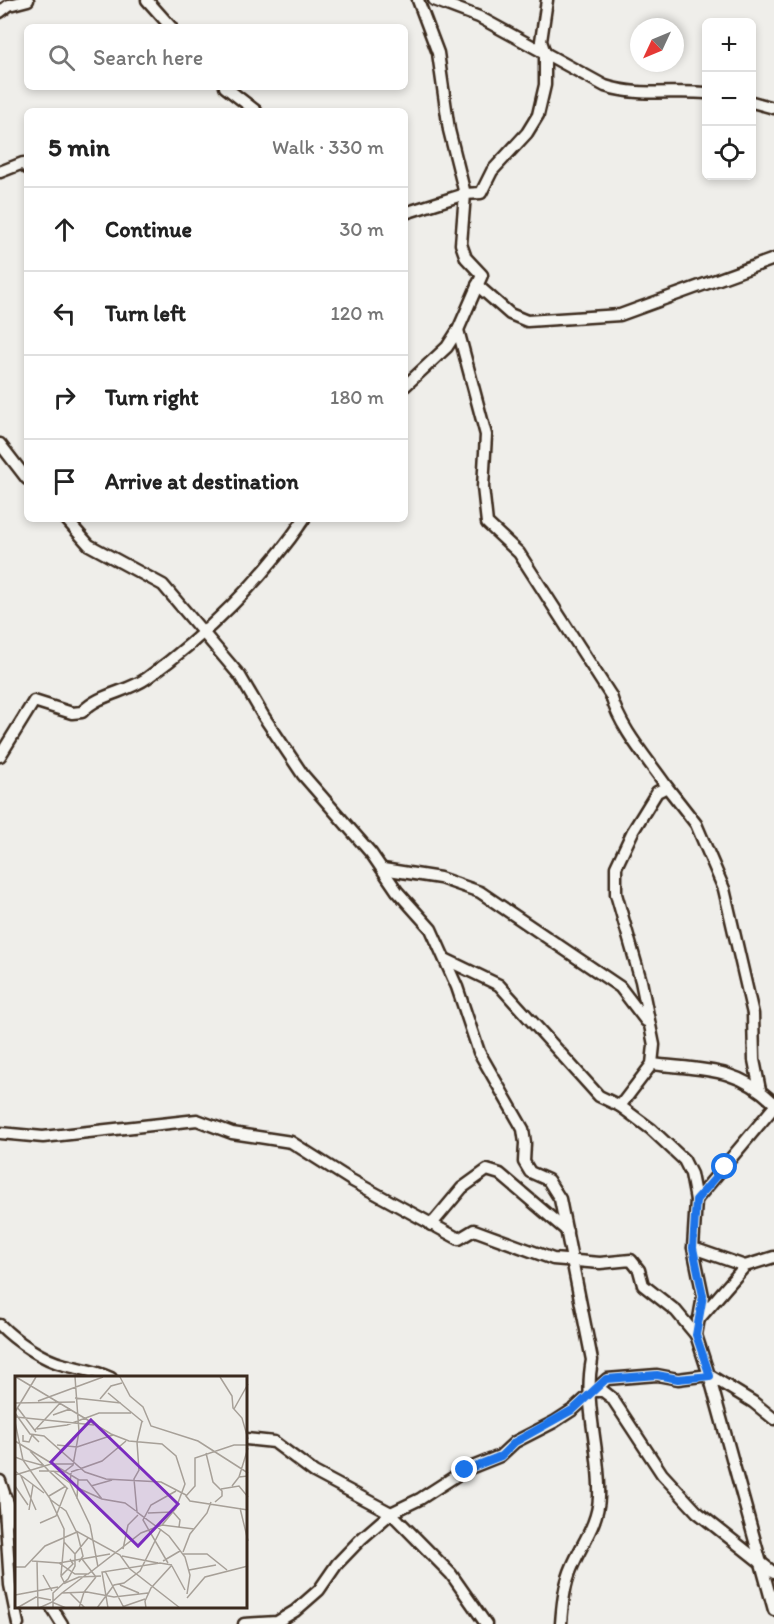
<!DOCTYPE html>
<meta charset="utf-8">
<style>
body{margin:0;font-family:Itim,sans-serif;background:#f6f6f6;color:#222}
.controls{position:absolute;right:18px;top:18px;display:grid;overflow:hidden;border-radius:9px;box-shadow:0 3px 9px #0003}
.controls button{width:54px;height:54px;display:grid;place-items:center;padding:0;border:0;border-bottom:2px solid #e0e0e0;background:#fff;color:#222;font:30px sans-serif}
.compass{position:absolute;left:630px;top:18px;width:54px;height:54px;border-radius:50%;background:#fff;box-shadow:0 3px 9px #0003;rotate:226deg}
.stop{position:absolute;width:18px;height:18px;margin:-14px;border:4px solid #1a73e8;border-radius:50%;background:#fff}
.stop.end{background:#1a73e8;border-color:#fff;box-shadow:0 2px 6px #0008}
.list{margin:0;padding:0;list-style:none}
h2{display:flex;justify-content:space-between;align-items:center;height:78px;margin:0;padding:0 24px;font-size:26px}
h2 small{font-size:20px;font-weight:400;color:#767676}
.list li{display:grid;grid-template-columns:39px 1fr auto;gap:18px;align-items:center;box-sizing:border-box;height:84px;padding:0 24px;border-top:2px solid #e0e0e0}
.list b{display:block;font-size:22px;white-space:nowrap}
.list em{font-size:20px;font-style:normal;color:#767676}
.icon{flex:none;width:33px;height:33px;fill:none;stroke:currentColor;stroke-width:2;stroke-linecap:round;stroke-linejoin:round}
.map{position:relative;flex:none;width:774px;height:1624px;overflow:hidden}
.search{position:absolute;background:#fff;box-shadow:0 3px 9px #0003;left:24px;top:24px;width:384px;height:66px;display:flex;align-items:center;gap:15px;box-sizing:border-box;padding:0 21px;border-radius:9px;color:#767676;font-size:22px}
.panel{position:absolute;background:#fff;box-shadow:0 3px 9px #0003;left:24px;top:108px;width:384px;height:414px;border-radius:9px}
.map>svg:first-child{display:block}
.lines{fill:none;stroke-linecap:round;stroke-linejoin:round}
.street-casing{stroke:#3b2a1e;stroke-width:15}
.street{stroke:#f6f6f2;stroke-width:10}
.route{stroke:#1a73e8;stroke-width:8}
.inset-road{fill:none;stroke:#a7a098;stroke-width:1.5}
.view{fill:#7b2cbf;fill-opacity:0.15;stroke:#7b2cbf;stroke-width:3}
.inset-edge{fill:none;stroke:#3b2a1e;stroke-width:3}
</style>
<div class="map">
<svg width="774" height="1624" viewBox="0 0 774 1624">
<rect width="100%" height="100%" fill="#efeeea"/>
<filter id="ink" filterUnits="userSpaceOnUse"><feTurbulence type="fractalNoise" baseFrequency=".0167" numOctaves="2"/><feDisplacementMap in="SourceGraphic" scale="12" xChannelSelector="R" yChannelSelector="G"/><feConvolveMatrix kernelMatrix="1 2 1 2 8 2 1 2 1" color-interpolation-filters="sRGB"/></filter>
<g filter="url(#ink)">
<g class="lines">
<g class="street-casing">
<g id="street">
<path d="M 147,0 L 171,27"/>
<path d="M 434,0 L 479,17 L 605,86 C 639,97 672,90 706,93"/>
<path d="M 0,12 L 9,5 L 28,0"/>
<path d="M 225,87 L 256,111"/>
<path d="M 752,102 L 774,108"/>
<path d="M 0,172 L 23,163 L 27,168"/>
<path d="M 405,213 L 465,194 L 481,193 L 492,171 L 527,133 L 538,115 L 545,85 L 545,53 L 541,41 L 547,0"/>
<path d="M 477,285 L 510,314 L 527,321 L 620,315 L 774,259"/>
<path d="M 458,330 L 486,435 L 483,487 L 487,523 L 519,553 L 611,696 C 621,730 647,758 667,787 L 657,792 L 633,831 L 616,867 L 616,894 L 641,981 L 654,1045 L 652,1064 L 620,1106 L 651,1129 L 684,1160 L 691,1174 L 696,1200 L 693,1248 L 703,1296 L 696,1335 L 709,1375 L 774,1610"/>
<path d="M 405,386 L 447,347 L 458,330 L 482,275 L 466,258 L 461,244 L 465,194 L 449,130 L 438,53 L 418,0"/>
<path d="M 0,444 L 27,479"/>
<path d="M 66,519 L 89,545 L 163,585 L 240,676 L 264,717 L 303,775 L 371,853 L 397,891 L 431,929 L 457,987 L 479,1052 L 523,1129 L 525,1143 L 524,1162 L 530,1172 L 548,1180 L 560,1199 L 592,1360 C 583,1406 601,1451 599,1497 C 598,1528 576,1550 568,1578 C 563,1593 562,1609 561,1624"/>
<path d="M 0,756 L 34,701 L 72,713 L 82,712 C 100,693 126,693 147,678 C 204,637 264,578 304,519"/>
<path d="M 667,787 L 696,824 L 724,889 L 753,1014 L 754,1060 L 760,1090"/>
<path d="M 383,869 L 440,878 L 480,892 L 620,987 L 646,1021"/>
<path d="M 445,959 L 499,985 L 599,1096 L 620,1106"/>
<path d="M 652,1064 C 702,1070 736,1066 774,1103"/>
<path d="M 0,1133 L 43,1137 L 197,1120 L 232,1133 L 291,1142 L 351,1180 L 459,1239 L 474,1230 L 553,1259 L 600,1263 L 631,1260 L 639,1270 L 643,1285 L 676,1311 L 696,1335"/>
<path d="M 696,1200 L 774,1107"/>
<path d="M 431,1225 L 462,1188 L 487,1170 L 500,1174 L 567,1231"/>
<path d="M 693,1248 L 745,1266"/>
<path d="M 698,1320 L 745,1266 L 774,1257"/>
<path d="M 0,1325 C 16,1341 43,1360 65,1365 C 81,1369 96,1371 111,1378"/>
<path d="M 591,1391 L 603,1391 L 612,1398 L 662,1474 L 697,1512 L 774,1573"/>
<path d="M 246,1439 L 274,1442 L 314,1472 L 391,1513 L 451,1574 L 486,1624"/>
<path d="M 0,1481 L 4,1493 L 10,1585 L 18,1624"/>
<path d="M 6,1498 L 16,1522"/>
<path d="M 52,1608 L 62,1624"/>
<path d="M 244,1624 L 277,1622 L 295,1611 L 319,1590 L 337,1564 L 361,1539 L 391,1513 L 420,1499 L 465,1470 L 500,1456 L 515,1442 L 554,1422 L 574,1409 L 607,1379 L 657,1375 L 678,1379 L 709,1375 L 753,1402 L 774,1419"/>
</g>
</g>
<use href="#street" class="street"/>
</g>
</g>
<g class="lines" filter="url(#ink)">
<path class="route" d="M 465,1470 L 501,1456 L 515,1442 L 574,1409 L 606,1379 L 657,1375 L 678,1379 L 710,1376 L 696,1335 L 703,1296 L 693,1248 L 696,1200 L 725,1167"/>
</g>
<g transform="translate(15 1376)">
<rect width="232" height="232" fill="#efeeea"/>
<path class="inset-road" d="M 1,1 L 96,58 L 114,65 L 147,68 L 161,80 L 170,108 L 161,132 L 147,149 L 126,157 L 73,198 L 60,198 L 44,187 L 17,185M 105,1 L 115,20 L 128,31 L 136,50 L 183,65 L 233,97M 205,1 L 217,20 L 218,32 L 227,42 L 233,63M 93,17 L 128,46M 60,22 L 106,27M 85,23 L 96,10 L 107,7M 23,25 L 88,1M 0,27 L 60,26M 2,31 L 21,56M 219,33 L 233,8M 0,36 L 21,1M 0,37 L 15,58 L 29,60 L 70,96 L 91,103 L 146,106 L 171,119M 38,39 L 55,33M 1,41 L 79,49M 127,45 L 122,66 L 124,94 L 119,103 L 122,136 L 154,160 L 170,181 L 175,199 L 172,218M 0,46 L 8,84 L 30,90M 22,53 L 52,49 L 84,37 L 116,37M 20,54 L 46,26M 8,59 L 8,65 L 14,66 L 17,59 L 24,66M 0,65 L 64,104 L 72,104 L 87,123 L 110,127 L 121,135M 42,69 L 62,71 L 98,59M 233,69 L 219,69 L 180,82 L 180,110 L 171,120 L 175,125 L 233,134M 15,75 L 34,95 L 49,96 L 58,89 L 64,56 L 60,1M 191,77 L 198,106 L 207,115 L 207,120 L 200,126M 0,81 L 8,84 L 36,124 L 51,135 L 61,155 L 105,179 L 115,193 L 165,232M 0,95 L 29,117M 24,95 L 34,95 L 53,113M 38,95 L 55,107M 56,96 L 87,85 L 111,65M 56,97 L 55,107 L 75,149 L 83,191M 0,99 L 36,88 L 58,88M 6,100 L 21,134M 224,101 L 233,72M 0,110 L 13,129M 76,110 L 97,104M 217,110 L 224,101 L 233,100M 65,113 L 87,123M 206,113 L 224,110 L 233,121M 34,120 L 51,110M 35,123 L 49,153 L 49,166 L 60,178M 62,123 L 63,104M 225,132 L 233,165M 14,134 L 18,109M 133,137 L 158,136 L 165,144 L 164,151M 25,147 L 41,140 L 52,112M 147,149 L 179,153M 62,156 L 68,180 L 64,186M 108,173 L 113,149 L 123,139M 168,176 L 175,158 L 192,137 L 196,126M 168,178 L 192,178 L 212,194M 107,180 L 143,187M 67,183 L 81,201M 22,185 L 23,232M 148,185 L 165,175M 44,187 L 95,178M 153,187 L 128,144 L 136,129 L 161,115M 157,190 L 170,214M 0,191 L 10,191 L 30,170 L 62,156M 174,194 L 201,189M 90,195 L 109,232M 28,199 L 37,215M 46,199 L 49,166M 50,207 L 64,201 L 86,200M 50,208 L 46,200 L 58,188 L 55,183M 105,209 L 124,217M 47,217 L 72,198M 55,217 L 70,232M 0,219 L 43,211M 172,222 L 190,201 L 233,190M 37,226 L 47,217 L 72,216 L 99,221 L 133,217M 2,232 L 21,221 L 36,224M 24,232 L 37,226 L 51,232M 38,232 L 38,217 L 53,203 L 60,190 L 60,178 L 73,162M 64,232 L 69,216 L 81,201M 82,232 L 99,209 L 109,207 L 125,195 L 146,153M 93,232 L 87,196 L 145,187 L 157,189M 104,232 L 130,223M 131,232 L 130,225 L 136,212 L 157,189"/>
<path class="view" d="M 76,44 L 163,128 L 123,170 L 36,86 Z"/>
<rect width="232" height="232" class="inset-edge"/>
</g>
</svg>
<div class="controls">
<button>+</button>
<button>−</button>
<button><svg class="icon" aria-label="locate" viewBox="0 0 24 24"><circle cx="12" cy="12" r="6"/><path d="M12 2v4M12 18v4M2 12h4M18 12h4"/></svg></button>
</div>
<svg class="compass" viewBox="-18 -18 36 36"><path d="M0-13l5 13h-10z" fill="#e53935"/><path d="M0 13l5-13h-10z" fill="#767676"/></svg>
<div class="stop" style="left:725px;top:1167px"></div>
<div class="stop end" style="left:465px;top:1470px"></div>
<div class="search"><svg class="icon" aria-label="search" viewBox="0 0 24 24"><circle cx="10" cy="10" r="6"/><path d="M15 15l6 6"/></svg>Search here</div>
<section class="panel">
<h2>5 min<small>Walk · 330 m</small></h2>
<ul class="list">
<li><svg class="icon" aria-label="ahead" viewBox="0 0 24 24"><path d="M12 20V5M6 11l6-6 6 6"/></svg><div><b>Continue</b></div><em>30 m</em></li>
<li><svg class="icon" aria-label="left" viewBox="0 0 24 24"><path d="M17 20v-9H6M10 6l-5 5 5 5"/></svg><div><b>Turn left</b></div><em>120 m</em></li>
<li><svg class="icon" aria-label="right" viewBox="0 0 24 24"><path d="M7 20v-9h11M14 6l5 5-5 5"/></svg><div><b>Turn right</b></div><em>180 m</em></li>
<li><svg class="icon" aria-label="arrive" viewBox="0 0 24 24"><path d="M6 21V4h12l-3 4 3 4H6"/></svg><div><b>Arrive at destination</b></div></li>
</ul>
</section>
</div>
